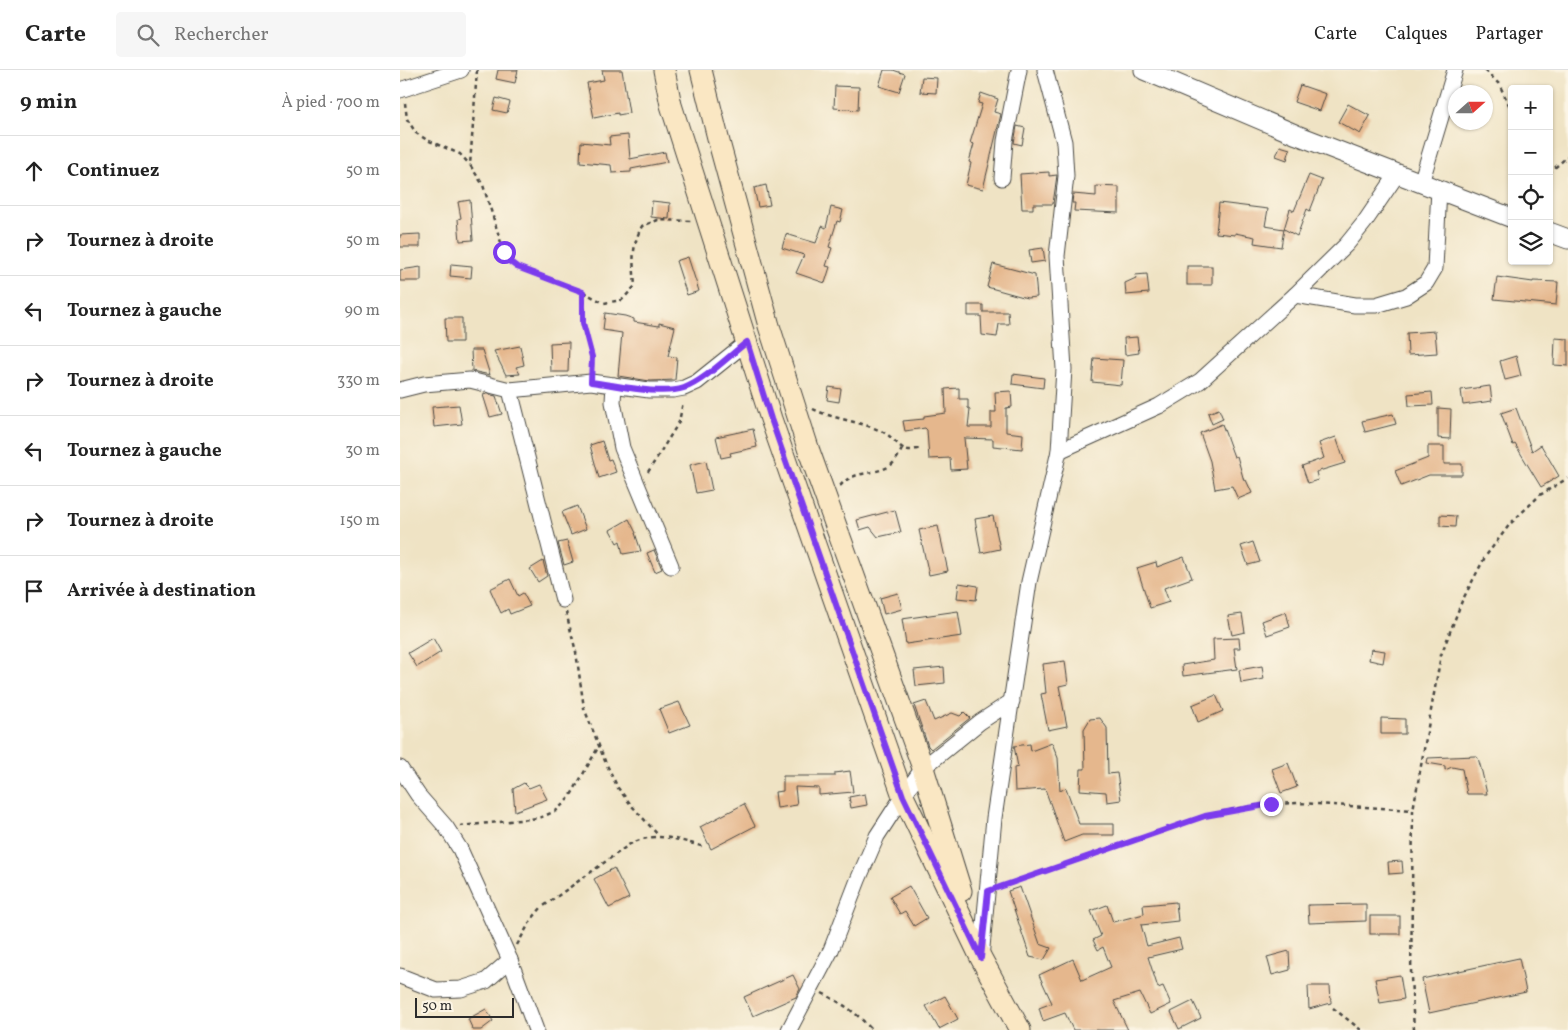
<!DOCTYPE html>
<html lang="fr">
<meta charset="utf-8">
<style>
body{margin:0;font-family:Vollkorn,serif;background:#f6f6f6;color:#222}
.controls{position:absolute;right:15px;top:15px;display:grid;overflow:hidden;border-radius:5px;box-shadow:0 1px 4px #0004}
.controls button{width:45px;height:45px;display:grid;place-items:center;padding:0;border:0;border-bottom:1px solid #e0e0e0;background:#fff;color:#222;font:25px sans-serif}
.compass{position:absolute;left:1048px;top:15px;width:45px;height:45px;border-radius:50%;background:#fff;box-shadow:0 1px 4px #0004;rotate:69deg}
.scale{position:absolute;left:15px;bottom:12px;width:99px;box-sizing:border-box;padding-left:5px;border:2px solid #2b2b2b;border-top:0;font-size:14px;line-height:18px;white-space:nowrap;color:#2b2b2b;-webkit-text-stroke:4px #fcf5e5;paint-order:stroke}
.stop{position:absolute;width:15px;height:15px;margin:-11px;border:4px solid #7c3aed;border-radius:50%;background:#fff}
.stop.end{background:#7c3aed;border-color:#fff;box-shadow:0 1px 5px #0008}
.list{margin:0;padding:0;list-style:none}
h2{display:flex;justify-content:space-between;align-items:center;height:65px;margin:0;padding:0 20px;font-size:21px}
h2 small{font-size:16px;font-weight:400;color:#767676}
.list li{display:grid;grid-template-columns:32px 1fr auto;gap:15px;align-items:center;box-sizing:border-box;height:70px;padding:0 20px;border-top:1px solid #e0e0e0}
.list b{display:block;font-size:19px;white-space:nowrap}
.list em{font-size:16px;font-style:normal;color:#767676}
.icon{flex:none;width:28px;height:28px;fill:none;stroke:currentColor;stroke-width:2;stroke-linecap:round;stroke-linejoin:round}
.map{position:relative;flex:none;width:1168px;height:960px;overflow:hidden}
header{display:flex;align-items:center;gap:30px;box-sizing:border-box;height:70px;padding:0 25px;background:#fff;border-bottom:1px solid #e0e0e0}
header strong{font-size:24px}
nav{display:flex;gap:28px;margin-inline-start:auto;font-size:18px}
.search{width:350px;height:45px;background:#f6f6f6;display:flex;align-items:center;gap:12px;box-sizing:border-box;padding:0 18px;border-radius:5px;color:#767676;font-size:19px}
main{display:flex}
aside{flex:1;background:#fff}
.map>svg:first-child{display:block}
.building{fill:#e5b78d}
.lines{fill:none;stroke-linecap:round;stroke-linejoin:round}
.minor-casing{stroke:#484742;stroke-width:17}
.tertiary-casing{stroke:#484742;stroke-width:21}
.secondary-casing{stroke:#484742;stroke-width:23}
.path{stroke:#484742;stroke-width:2.5;stroke-dasharray:4 4;stroke-linecap:butt}
.minor{stroke:#fff;stroke-width:15}
.tertiary{stroke:#fff;stroke-width:19}
.secondary{stroke:#fae7c3;stroke-width:21}
.route{stroke:#7c3aed;stroke-width:6}
</style>
<header>
<strong>Carte</strong>
<div class="search"><svg class="icon" aria-label="search" viewBox="0 0 24 24"><circle cx="10" cy="10" r="6"/><path d="M15 15l6 6"/></svg>Rechercher</div>
<nav><a>Carte</a><a>Calques</a><a>Partager</a></nav>
</header>
<main>
<aside>
<h2>9 min<small>À pied · 700 m</small></h2>
<ul class="list">
<li><svg class="icon" aria-label="ahead" viewBox="0 0 24 24"><path d="M12 20V5M6 11l6-6 6 6"/></svg><div><b>Continuez</b></div><em>50 m</em></li>
<li><svg class="icon" aria-label="right" viewBox="0 0 24 24"><path d="M7 20v-9h11M14 6l5 5-5 5"/></svg><div><b>Tournez à droite</b></div><em>50 m</em></li>
<li><svg class="icon" aria-label="left" viewBox="0 0 24 24"><path d="M17 20v-9H6M10 6l-5 5 5 5"/></svg><div><b>Tournez à gauche</b></div><em>90 m</em></li>
<li><svg class="icon" aria-label="right" viewBox="0 0 24 24"><path d="M7 20v-9h11M14 6l5 5-5 5"/></svg><div><b>Tournez à droite</b></div><em>330 m</em></li>
<li><svg class="icon" aria-label="left" viewBox="0 0 24 24"><path d="M17 20v-9H6M10 6l-5 5 5 5"/></svg><div><b>Tournez à gauche</b></div><em>30 m</em></li>
<li><svg class="icon" aria-label="right" viewBox="0 0 24 24"><path d="M7 20v-9h11M14 6l5 5-5 5"/></svg><div><b>Tournez à droite</b></div><em>150 m</em></li>
<li><svg class="icon" aria-label="arrive" viewBox="0 0 24 24"><path d="M6 21V4h12l-3 4 3 4H6"/></svg><div><b>Arrivée à destination</b></div></li>
</ul>
</aside>
<div class="map">
<svg width="1168" height="960" viewBox="0 0 1168 960">
<rect width="100%" height="100%" fill="#fcf5e5"/>
<filter id="ink" filterUnits="userSpaceOnUse"><feTurbulence type="fractalNoise" baseFrequency=".02" numOctaves="2"/><feDisplacementMap in="SourceGraphic" scale="10" xChannelSelector="R" yChannelSelector="G"/><feConvolveMatrix kernelMatrix="1 2 1 2 8 2 1 2 1" color-interpolation-filters="sRGB"/></filter>
<filter id="wash" filterUnits="userSpaceOnUse"><feTurbulence type="fractalNoise" baseFrequency=".0096" numOctaves="4" result="noise"/><feDisplacementMap in="SourceGraphic" scale="20" xChannelSelector="R" yChannelSelector="G"/><feGaussianBlur stdDeviation="1.12" result="paint"/><feColorMatrix in="noise" values="0 0 0 0 0 0 0 0 0 0 0 0 0 0 0 0 0 1.4 0 .05"/><feComposite in="paint" operator="in"/></filter>
<g filter="url(#wash)">
<rect width="100%" height="100%" fill="#efe3c4"/>
<g id="blocks">
<g class="building">
<path d="M 98,0 L 118,0 L 115,13 L 96,9 Z"/>
<path d="M 202,0 L 222,0 L 229,43 L 218,45 L 218,43 L 194,48 L 187,13 L 204,10 Z"/>
<path d="M 484,0 L 493,0 L 505,4 L 499,22 L 479,16 Z"/>
<path d="M 522,7 L 537,8 L 536,23 L 520,22 Z"/>
<path d="M 900,15 L 926,24 L 920,41 L 894,32 Z"/>
<path d="M 435,16 L 459,17 L 458,40 L 434,38 Z"/>
<path d="M 581,23 L 598,29 L 594,42 L 601,44 L 583,119 L 566,115 L 571,93 L 569,92 L 574,74 L 570,73 L 582,34 L 578,33 Z"/>
<path d="M 96,28 L 110,32 L 107,43 L 93,40 Z"/>
<path d="M 948,34 L 970,46 L 960,64 L 938,52 Z"/>
<path d="M 617,56 L 625,58 L 622,75 L 614,73 Z"/>
<path d="M 228,65 L 230,89 L 265,82 L 267,92 L 231,99 L 231,102 L 212,103 L 211,95 L 180,92 L 181,72 L 210,75 L 209,67 Z"/>
<path d="M 880,76 L 890,79 L 887,90 L 876,86 Z"/>
<path d="M 649,102 L 649,106 L 657,105 L 653,134 L 633,134 L 633,139 L 622,139 L 620,104 Z"/>
<path d="M 909,105 L 922,110 L 910,141 L 907,139 L 897,166 L 884,159 L 890,139 L 894,141 Z"/>
<path d="M 366,115 L 370,135 L 358,137 L 354,118 Z"/>
<path d="M 696,116 L 719,117 L 719,143 L 674,141 L 675,133 L 672,133 L 673,124 L 696,126 Z"/>
<path d="M 70,130 L 73,170 L 60,171 L 58,149 L 61,148 L 58,132 Z"/>
<path d="M 252,131 L 270,133 L 269,149 L 251,147 Z"/>
<path d="M 819,133 L 868,139 L 865,156 L 884,159 L 881,177 L 854,173 L 855,167 L 835,163 L 835,165 L 816,163 Z"/>
<path d="M 431,137 L 443,140 L 440,152 L 437,151 L 429,177 L 432,178 L 426,196 L 430,197 L 425,213 L 396,203 L 404,185 L 382,178 L 386,164 L 416,173 L 422,156 L 426,158 Z"/>
<path d="M 20,164 L 20,177 L 0,177 L 0,165 Z"/>
<path d="M 643,178 L 645,191 L 631,193 L 629,180 Z"/>
<path d="M 288,187 L 299,221 L 287,225 L 276,191 Z"/>
<path d="M 51,194 L 72,196 L 71,208 L 50,206 Z"/>
<path d="M 593,194 L 635,205 L 637,227 L 627,228 L 587,217 Z"/>
<rect x="787" y="196" width="25" height="19"/>
<path d="M 21,197 L 21,211 L 0,211 L 0,200 Z"/>
<path d="M 747,204 L 749,223 L 726,225 L 725,213 L 736,208 L 735,205 Z"/>
<path d="M 1097,207 L 1133,212 L 1133,211 L 1158,212 L 1156,235 L 1094,229 Z"/>
<path d="M 568,235 L 583,235 L 583,242 L 608,242 L 609,254 L 599,254 L 597,267 L 582,265 L 581,246 L 568,246 Z"/>
<path d="M 205,243 L 225,246 L 234,249 L 234,252 L 259,256 L 259,253 L 275,257 L 268,286 L 277,287 L 275,310 L 250,311 L 218,306 L 222,263 L 203,260 Z"/>
<path d="M 45,248 L 62,248 L 62,272 L 46,272 Z"/>
<path d="M 1035,261 L 1037,283 L 1008,285 L 1007,263 Z"/>
<path d="M 737,267 L 739,283 L 725,285 L 724,268 Z"/>
<path d="M 1155,268 L 1168,269 L 1168,296 L 1154,295 Z"/>
<path d="M 169,272 L 168,302 L 151,302 L 150,273 Z"/>
<path d="M 120,276 L 124,295 L 116,297 L 120,304 L 106,305 L 94,281 Z"/>
<path d="M 71,280 L 82,280 L 90,305 L 72,301 Z"/>
<path d="M 1116,286 L 1121,306 L 1105,310 L 1100,291 Z"/>
<path d="M 694,288 L 723,290 L 721,315 L 692,312 Z"/>
<path d="M 613,304 L 644,308 L 643,318 L 612,314 Z"/>
<path d="M 1090,316 L 1092,331 L 1063,335 L 1061,320 Z"/>
<path d="M 429,317 L 441,319 L 439,332 L 427,330 Z"/>
<path d="M 559,318 L 559,329 L 568,329 L 568,338 L 570,339 L 568,357 L 591,357 L 591,342 L 596,342 L 595,322 L 611,321 L 612,337 L 606,338 L 606,362 L 623,364 L 622,379 L 593,376 L 593,369 L 564,368 L 567,399 L 551,400 L 550,388 L 529,389 L 527,360 L 525,358 L 505,361 L 503,351 L 524,349 L 524,346 L 546,343 L 545,319 Z"/>
<path d="M 1032,322 L 1033,335 L 1009,336 L 1008,324 Z"/>
<path d="M 87,324 L 96,326 L 102,344 L 90,347 L 83,325 Z"/>
<path d="M 59,335 L 62,354 L 34,357 L 32,337 Z"/>
<path d="M 1038,338 L 1051,339 L 1050,369 L 1038,368 Z"/>
<path d="M 1116,338 L 1132,381 L 1141,375 L 1159,406 L 1141,417 L 1115,374 L 1113,375 L 1101,343 Z"/>
<path d="M 819,339 L 823,349 L 812,354 L 808,343 Z"/>
<path d="M 993,344 L 996,354 L 965,362 L 962,351 Z"/>
<path d="M 822,354 L 834,387 L 837,386 L 844,411 L 846,410 L 852,423 L 838,429 L 832,416 L 815,419 L 810,391 L 800,363 Z"/>
<path d="M 353,359 L 357,377 L 330,383 L 331,386 L 321,388 L 316,367 Z"/>
<path d="M 936,367 L 945,393 L 916,402 L 918,410 L 908,413 L 902,396 L 924,388 L 919,373 Z"/>
<path d="M 202,371 L 208,390 L 211,389 L 216,402 L 199,408 L 190,375 Z"/>
<path d="M 1028,376 L 1044,376 L 1044,394 L 1062,394 L 1062,405 L 1029,405 L 1001,416 L 995,401 L 1028,388 Z"/>
<path d="M 306,391 L 312,420 L 296,423 L 290,395 Z"/>
<path d="M 177,436 L 186,459 L 171,465 L 162,442 Z"/>
<path d="M 495,440 L 501,462 L 478,467 L 470,457 L 460,460 L 457,450 Z"/>
<path d="M 1040,445 L 1056,446 L 1055,457 L 1040,456 Z"/>
<path d="M 593,446 L 600,479 L 581,483 L 575,449 Z"/>
<path d="M 229,449 L 236,463 L 235,463 L 241,481 L 223,484 L 220,471 L 217,473 L 210,460 Z"/>
<path d="M 538,456 L 548,501 L 529,505 L 519,460 Z"/>
<path d="M 167,471 L 173,492 L 164,495 L 158,473 Z"/>
<path d="M 853,472 L 860,492 L 848,495 L 841,476 Z"/>
<path d="M 254,480 L 262,499 L 255,502 L 247,483 Z"/>
<path d="M 784,487 L 792,508 L 764,518 L 769,532 L 750,538 L 737,498 L 756,492 L 757,497 Z"/>
<path d="M 143,491 L 147,506 L 138,512 L 130,499 Z"/>
<path d="M 110,509 L 118,526 L 123,523 L 130,536 L 110,544 L 108,539 L 101,543 L 90,519 Z"/>
<path d="M 559,513 L 578,516 L 576,530 L 557,528 Z"/>
<path d="M 498,523 L 502,539 L 484,544 L 480,528 Z"/>
<path d="M 558,541 L 562,566 L 506,574 L 502,549 Z"/>
<path d="M 886,542 L 890,557 L 867,565 L 862,551 Z"/>
<path d="M 842,544 L 845,562 L 832,565 L 828,546 Z"/>
<path d="M 33,568 L 41,582 L 17,597 L 8,583 Z"/>
<path d="M 839,568 L 840,578 L 834,578 L 837,599 L 783,606 L 782,595 L 814,590 L 813,569 Z"/>
<path d="M 971,579 L 985,581 L 983,593 L 969,590 Z"/>
<path d="M 665,591 L 668,614 L 659,616 L 667,656 L 648,660 L 641,624 L 646,623 L 643,594 Z"/>
<path d="M 862,596 L 864,609 L 841,613 L 839,600 Z"/>
<path d="M 544,597 L 545,613 L 516,616 L 514,600 Z"/>
<path d="M 816,625 L 823,641 L 798,652 L 792,635 Z"/>
<path d="M 526,631 L 534,651 L 552,643 L 560,646 L 564,642 L 570,648 L 531,679 L 528,676 L 514,635 Z"/>
<path d="M 279,632 L 290,655 L 269,663 L 259,639 Z"/>
<path d="M 700,648 L 707,658 L 708,704 L 717,703 L 721,730 L 707,732 L 706,722 L 680,720 L 681,699 L 685,699 L 684,659 L 690,649 Z"/>
<path d="M 981,648 L 1005,649 L 1005,664 L 981,664 Z"/>
<path d="M 652,673 L 658,688 L 660,721 L 666,718 L 679,754 L 714,754 L 714,765 L 682,765 L 664,772 L 645,719 L 615,721 L 614,698 L 618,697 L 614,676 L 630,674 L 631,681 Z"/>
<path d="M 1075,686 L 1078,688 L 1082,702 L 1087,724 L 1067,724 L 1062,699 L 1052,697 L 1045,700 L 1045,696 L 1027,693 L 1028,688 Z"/>
<path d="M 888,693 L 897,717 L 881,723 L 872,699 Z"/>
<path d="M 450,701 L 453,722 L 419,725 L 419,718 L 395,717 L 397,735 L 377,738 L 375,722 L 383,721 L 383,706 L 435,706 L 435,703 Z"/>
<path d="M 124,713 L 129,718 L 139,714 L 147,729 L 115,741 L 113,719 Z"/>
<path d="M 465,724 L 467,735 L 451,738 L 449,727 Z"/>
<path d="M 344,734 L 355,756 L 311,779 L 300,757 Z"/>
<path d="M 1002,791 L 1003,803 L 989,804 L 988,792 Z"/>
<path d="M 214,798 L 229,828 L 209,838 L 194,809 Z"/>
<path d="M 509,816 L 527,848 L 514,856 L 505,841 L 500,844 L 490,827 Z"/>
<path d="M 620,817 L 640,874 L 651,878 L 644,890 L 630,887 L 608,821 Z"/>
<path d="M 776,832 L 778,851 L 741,855 L 747,876 L 779,868 L 782,879 L 748,887 L 758,918 L 763,916 L 771,934 L 750,944 L 740,923 L 714,931 L 728,960 L 673,960 L 665,943 L 643,951 L 639,938 L 652,933 L 639,905 L 673,889 L 682,910 L 711,897 L 703,877 L 698,880 L 693,870 L 701,866 L 691,841 L 707,835 L 713,852 L 744,844 L 743,835 Z"/>
<path d="M 966,834 L 966,851 L 909,853 L 908,835 Z"/>
<rect x="970" y="846" width="30" height="18"/>
<path d="M 889,881 L 890,900 L 872,905 L 867,887 Z"/>
<path d="M 1119,888 L 1126,922 L 1029,943 L 1022,909 Z"/>
<path d="M 393,905 L 400,919 L 396,927 L 353,946 L 344,927 Z"/>
<path d="M 1000,905 L 1004,929 L 980,933 L 975,909 Z"/>
<path d="M 908,916 L 930,916 L 931,933 L 909,939 Z"/>
<path d="M 545,926 L 558,949 L 539,959 L 526,936 Z"/>
<path d="M 793,931 L 801,948 L 779,959 L 771,942 Z"/>
<path d="M 86,939 L 93,951 L 81,960 L 73,960 L 68,949 Z"/>
</g>
</g>
</g>
<g filter="url(#ink)">
<use href="#blocks" fill-opacity="0" stroke="#484742" stroke-width="1"/>
<g class="lines">
<g class="minor-casing">
<g id="minor">
<path d="M 0,20 L 61,0"/>
<path d="M 998,103 L 964,153 L 947,174 L 895,225 L 955,235 L 976,235 L 1006,226 L 1026,213 L 1035,198 L 1039,119"/>
<path d="M 602,108 L 605,71 L 619,0"/>
<path d="M 1021,113 L 1055,0"/>
<path d="M 214,315 L 213,332 L 222,378 L 271,496"/>
<path d="M 0,320 L 24,314 L 70,310 L 110,320 L 191,312 L 249,320 L 273,320 L 284,318 L 297,312 L 347,272"/>
<path d="M 110,320 L 163,530"/>
<path d="M 659,381 L 759,336 L 800,311 L 895,225"/>
<path d="M 0,698 L 18,725 L 46,757 L 60,779 L 110,890 L 136,960"/>
<path d="M 581,888 L 594,748 L 629,512 L 659,381 L 664,299 L 657,186 L 666,106 L 664,72 L 645,0"/>
<path d="M 0,906 L 36,920 L 61,919 L 86,911 L 110,890"/>
<path d="M 389,960 L 431,880 L 458,810 L 477,766 L 503,726 L 523,698 L 580,652 L 612,631"/>
</g>
</g>
<g class="tertiary-casing">
<g id="tertiary">
<path d="M 744,0 L 897,65 L 1112,148"/>
<path d="M 1149,162 L 1168,169"/>
</g>
</g>
<g class="secondary-casing">
<g id="secondary">
<path d="M 264,0 L 271,35 L 371,349 L 503,726 L 581,888 L 620,960"/>
<path d="M 301,0 L 320,76 L 369,256 L 409,381 L 523,698 L 561,821"/>
</g>
</g>
<g class="path">
<path d="M 77,0 L 70,95 L 83,115 L 104,182 L 109,191 L 117,197 L 183,222 L 183,253 L 192,287 L 192,298"/>
<path d="M 1085,0 L 1099,14 L 1112,41"/>
<path d="M 5,33 L 7,49 L 16,63 L 27,70 L 60,84 L 70,95"/>
<path d="M 1149,103 L 1168,86"/>
<path d="M 183,222 L 204,233 L 222,230 L 235,216 C 233,192 231,177 242,156 L 258,150 L 291,151"/>
<path d="M 413,339 C 435,350 461,351 483,362 C 499,370 500,387 522,377"/>
<path d="M 248,402 L 279,352 L 283,332"/>
<path d="M 440,416 C 454,399 476,406 491,395 C 496,391 499,385 502,379"/>
<path d="M 166,542 L 176,582 L 184,638 L 205,691 L 218,718 L 232,736 L 259,766"/>
<path d="M 60,756 L 139,748 L 156,741 L 170,727 L 199,676"/>
<path d="M 602,816 L 805,746 L 841,738 L 871,734 L 899,733 L 1013,740"/>
<path d="M 117,875 L 131,850 L 141,838 L 230,774 C 258,760 277,770 305,777"/>
<path d="M 422,923 C 443,934 456,942 472,960"/>
<path d="M 933,938 L 961,960"/>
<path d="M 1014,960 L 1011,907 L 1013,740 L 1041,585 L 1062,531 L 1085,487 L 1110,454 L 1140,425 L 1168,408"/>
</g>
<use href="#minor" class="minor"/>
<use href="#tertiary" class="tertiary"/>
<use href="#secondary" class="secondary"/>
</g>
</g>
<g class="lines" filter="url(#ink)">
<path class="route" d="M 104,182 L 109,191 L 117,197 L 183,222 L 183,253 L 192,287 L 191,312 C 217,315 260,326 284,318 C 304,311 330,285 347,272 L 371,349 L 503,726 L 581,888 L 588,821 L 805,746 L 871,734"/>
</g>
</svg>
<div class="controls">
<button>+</button>
<button>−</button>
<button><svg class="icon" aria-label="locate" viewBox="0 0 24 24"><circle cx="12" cy="12" r="6"/><path d="M12 2v4M12 18v4M2 12h4M18 12h4"/></svg></button>
<button><svg class="icon" aria-label="layers" viewBox="0 0 24 24"><path d="M12 4l9 5-9 5-9-5zM3 14l9 5 9-5"/></svg></button>
</div>
<svg class="compass" viewBox="-18 -18 36 36"><path d="M0-13l5 13h-10z" fill="#e53935"/><path d="M0 13l5-13h-10z" fill="#767676"/></svg>
<div class="scale">50 m</div>
<div class="stop" style="left:104px;top:182px"></div>
<div class="stop end" style="left:871px;top:734px"></div>
</div>
</main>
